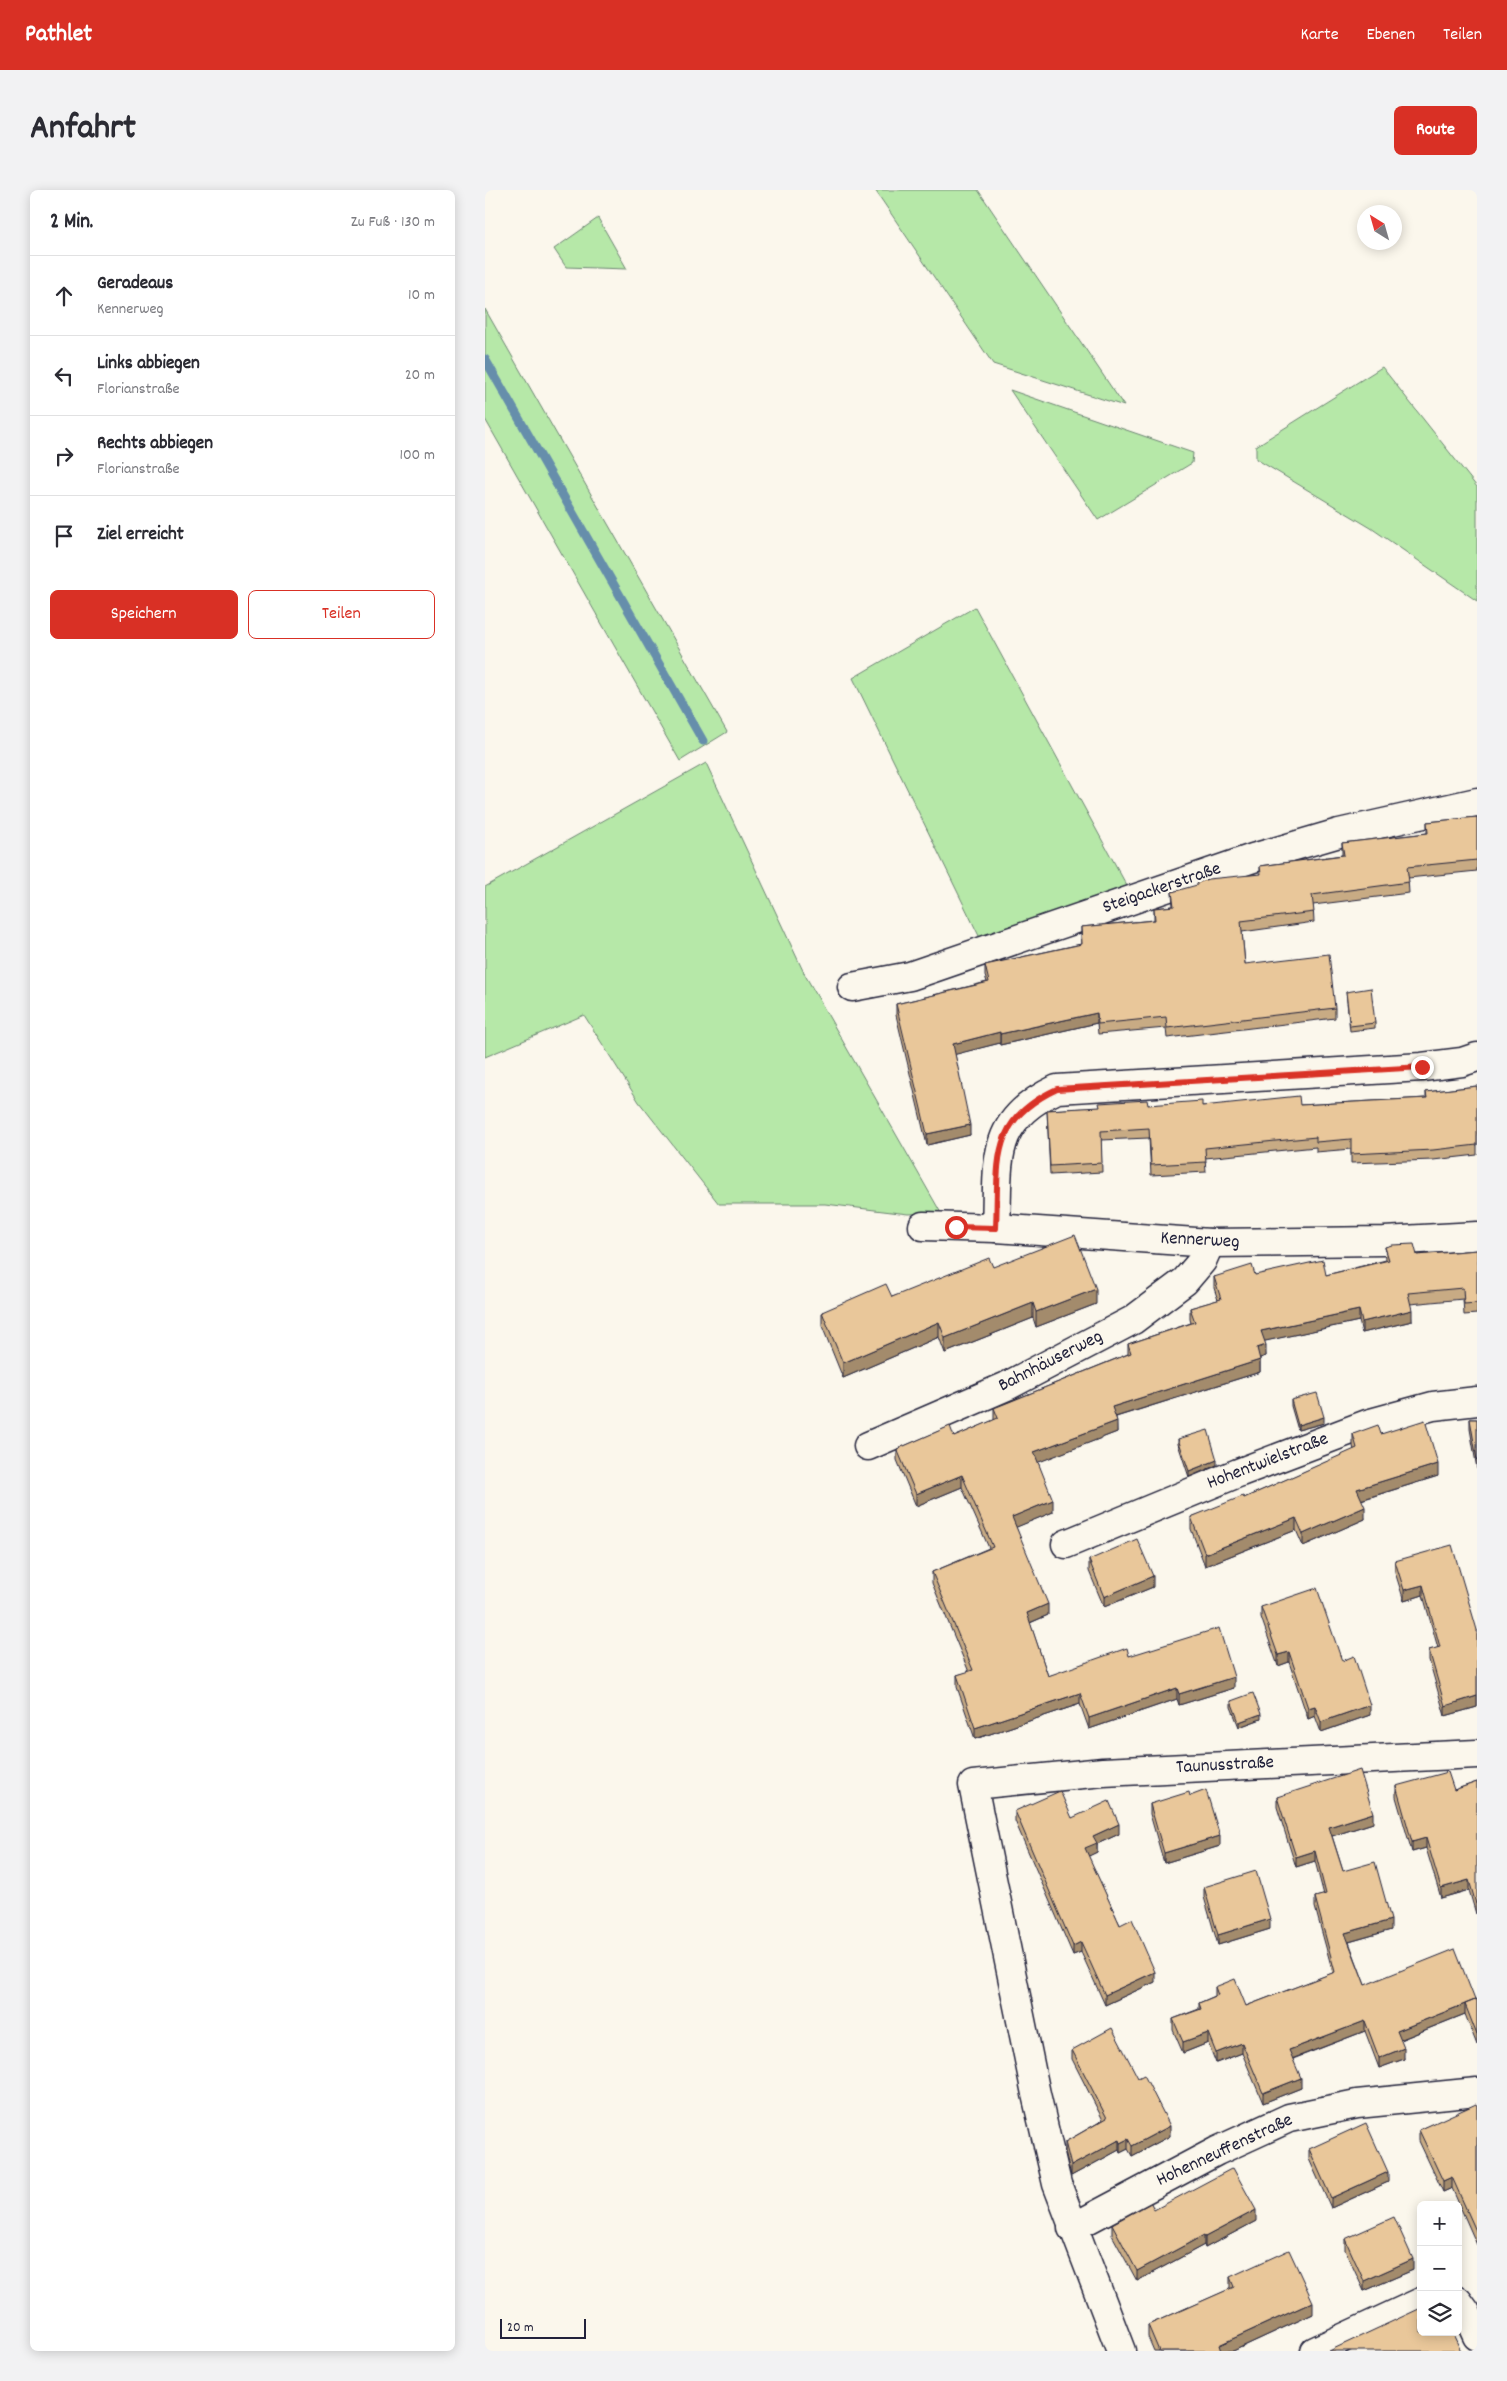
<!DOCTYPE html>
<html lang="de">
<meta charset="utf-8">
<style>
body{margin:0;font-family:Dekko,sans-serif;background:#f2f2f3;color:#2b2b33}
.controls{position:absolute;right:15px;bottom:15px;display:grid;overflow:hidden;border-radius:8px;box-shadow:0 2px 12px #0003}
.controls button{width:45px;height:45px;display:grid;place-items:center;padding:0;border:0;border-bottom:1px solid #e1e1e2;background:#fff;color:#2b2b33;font:25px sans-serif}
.compass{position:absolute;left:872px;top:15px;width:45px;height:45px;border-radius:50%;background:#fff;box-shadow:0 2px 12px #0003;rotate:323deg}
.scale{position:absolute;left:15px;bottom:12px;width:86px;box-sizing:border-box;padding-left:5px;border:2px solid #22223b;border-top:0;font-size:14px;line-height:18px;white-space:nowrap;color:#22223b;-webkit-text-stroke:4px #fbf7ec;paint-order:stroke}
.stop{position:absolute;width:15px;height:15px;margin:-11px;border:4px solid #d93025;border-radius:50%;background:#fff}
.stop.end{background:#d93025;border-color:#fff;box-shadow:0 1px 5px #0008}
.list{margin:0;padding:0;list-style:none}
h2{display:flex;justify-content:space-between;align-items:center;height:65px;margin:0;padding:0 20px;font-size:21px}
h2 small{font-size:16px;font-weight:400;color:#7c7c81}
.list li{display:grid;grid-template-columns:32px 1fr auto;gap:15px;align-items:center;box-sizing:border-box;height:80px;padding:0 20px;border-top:1px solid #e1e1e2}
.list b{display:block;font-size:19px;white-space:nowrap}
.list p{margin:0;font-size:16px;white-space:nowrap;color:#7c7c81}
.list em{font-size:16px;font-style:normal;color:#7c7c81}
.actions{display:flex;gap:10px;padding:15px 20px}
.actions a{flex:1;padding:11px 0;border:1px solid #d93025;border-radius:8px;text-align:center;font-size:18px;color:#d93025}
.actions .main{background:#d93025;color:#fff}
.icon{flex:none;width:28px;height:28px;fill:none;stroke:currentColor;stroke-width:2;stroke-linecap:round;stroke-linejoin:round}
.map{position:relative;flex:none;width:992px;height:2161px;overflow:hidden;border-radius:8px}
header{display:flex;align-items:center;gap:30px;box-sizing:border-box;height:70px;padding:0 25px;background:#d93025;color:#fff}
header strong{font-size:24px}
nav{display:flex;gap:28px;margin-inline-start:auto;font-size:18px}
.intro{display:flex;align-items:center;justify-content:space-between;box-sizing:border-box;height:120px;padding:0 30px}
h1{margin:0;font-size:35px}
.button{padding:12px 22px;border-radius:8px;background:#d93025;color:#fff;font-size:18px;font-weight:700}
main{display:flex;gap:30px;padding:0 30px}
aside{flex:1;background:#fff;border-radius:8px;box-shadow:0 2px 12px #0003}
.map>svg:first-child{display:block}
.green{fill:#b6e8a8;stroke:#6c8572}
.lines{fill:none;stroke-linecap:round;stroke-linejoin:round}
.stream{stroke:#668eab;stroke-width:9}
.minor-casing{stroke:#22223b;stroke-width:31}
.minor{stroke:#fbf7ec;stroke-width:28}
.wall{fill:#c8ab84;stroke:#22223b}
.shaded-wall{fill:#a38b6c;stroke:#22223b}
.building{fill:#e9c79a;stroke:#22223b}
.route{stroke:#d93025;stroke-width:6}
.labels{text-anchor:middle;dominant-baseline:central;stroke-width:4.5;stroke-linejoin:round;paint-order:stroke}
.street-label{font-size:19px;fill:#22223b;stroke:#fbf7ec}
</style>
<header>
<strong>Pathlet</strong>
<nav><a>Karte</a><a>Ebenen</a><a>Teilen</a></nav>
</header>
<div class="intro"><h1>Anfahrt</h1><a class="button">Route</a></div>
<main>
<aside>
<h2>2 Min.<small>Zu Fuß · 130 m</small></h2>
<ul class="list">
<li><svg class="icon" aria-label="ahead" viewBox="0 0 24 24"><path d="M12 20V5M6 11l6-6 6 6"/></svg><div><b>Geradeaus</b><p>Kennerweg</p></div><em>10 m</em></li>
<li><svg class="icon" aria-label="left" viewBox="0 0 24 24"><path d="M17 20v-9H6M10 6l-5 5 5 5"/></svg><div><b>Links abbiegen</b><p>Florianstraße</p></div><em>20 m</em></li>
<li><svg class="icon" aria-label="right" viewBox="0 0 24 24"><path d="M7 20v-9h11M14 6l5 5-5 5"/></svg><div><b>Rechts abbiegen</b><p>Florianstraße</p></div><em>100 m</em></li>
<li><svg class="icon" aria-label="arrive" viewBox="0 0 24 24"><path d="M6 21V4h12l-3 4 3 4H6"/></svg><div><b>Ziel erreicht</b></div></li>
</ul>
<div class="actions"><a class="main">Speichern</a><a>Teilen</a></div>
</aside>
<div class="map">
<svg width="992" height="2161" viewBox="0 0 992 2161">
<rect width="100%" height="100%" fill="#fbf7ec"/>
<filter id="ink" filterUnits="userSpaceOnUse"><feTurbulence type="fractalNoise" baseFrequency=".02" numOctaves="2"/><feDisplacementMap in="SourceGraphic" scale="10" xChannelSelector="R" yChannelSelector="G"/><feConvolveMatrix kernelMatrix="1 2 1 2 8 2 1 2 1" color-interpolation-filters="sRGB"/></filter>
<g filter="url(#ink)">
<g class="green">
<path d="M 390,0 L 493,0 L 639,216 L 508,174 Z"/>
<path d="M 113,28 L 142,79 L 81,77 L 69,59 Z"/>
<path d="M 0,119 L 242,542 L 195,571 L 0,229 Z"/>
<path d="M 897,177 L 992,297 L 992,411 L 886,338 L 771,269 L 771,256 Z"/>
<path d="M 525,200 L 708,263 L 707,273 L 613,330 Z"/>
<path d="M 490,417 L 642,696 L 495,748 L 368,488 Z"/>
<path d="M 221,573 L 320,785 L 456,1023 L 423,1024 L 340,1014 L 234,1014 L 154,912 L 99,825 L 0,867 L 0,697 Z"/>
</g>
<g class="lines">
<path class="stream" d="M 0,169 L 218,551"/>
<g class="minor-casing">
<g id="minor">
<path d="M 367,797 L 425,786 L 768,668 L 854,643 L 992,612"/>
<path d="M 438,1036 L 511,1038 L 725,1053 L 899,1051 L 992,1046"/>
<path d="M 511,1038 C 514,972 503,931 572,899 L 937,877 L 977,872 L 992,867"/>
<path d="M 383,1256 L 522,1196 L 648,1130 L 700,1091 L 717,1071 L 725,1053"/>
<path d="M 581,1354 L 753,1283 L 882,1234 L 948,1216 L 992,1211"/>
<path d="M 587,2038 L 732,1961 L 804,1928 L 872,1914 L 992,1902"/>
<path d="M 973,2111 L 981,2122 L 992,2146"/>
<path d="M 636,2161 L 572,1994 L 551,1904 L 488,1595 L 618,1582 L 992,1564"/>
<path d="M 830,2161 L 936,2112"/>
</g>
</g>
<use href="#minor" class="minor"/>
</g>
<g class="wall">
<path d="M 992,627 L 992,681 L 923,688 L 924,703 L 828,715 L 829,732 L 757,742 L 760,774 L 850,818 L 850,828 L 682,848 L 681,838 L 613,844 L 612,833 L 515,855 L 515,853 L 470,864 L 485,945 L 442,955 L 411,825 L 411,814 L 502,792 L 500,786 L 500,775 L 596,754 L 596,737 L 669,730 L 669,718 L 688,716 L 687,702 L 775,684 L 775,676 L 857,665 L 857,653 L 942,643 L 942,632 Z"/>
<path d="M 861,802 L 890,833 L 890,838 L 865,841 Z"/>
<path d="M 992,896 L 992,965 L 948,970 L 866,973 L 866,959 L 831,962 L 831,957 L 720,968 L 721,982 L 666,985 L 664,948 L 616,950 L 617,982 L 565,985 L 562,920 L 663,915 L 717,916 L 815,915 L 941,908 L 941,902 Z"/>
<path d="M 900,1057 L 932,1065 L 992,1060 L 992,1124 L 979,1125 L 978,1109 L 925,1114 L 927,1131 L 877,1143 L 874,1131 L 779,1151 L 781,1166 L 775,1168 L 775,1182 L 631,1227 L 632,1242 L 553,1272 L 568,1322 L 531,1337 L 563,1425 L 545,1433 L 563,1486 L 644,1466 L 749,1498 L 694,1515 L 692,1509 L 604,1539 L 595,1514 L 490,1549 L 472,1497 L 472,1485 L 484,1482 L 447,1393 L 447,1382 L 504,1358 L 477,1297 L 431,1316 L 412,1270 L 412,1259 L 469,1247 L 509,1230 L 509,1218 L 643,1164 L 643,1154 L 706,1133 L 705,1129 L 705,1118 L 733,1110 L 729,1098 L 729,1087 L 770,1085 L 841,1085 L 901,1070 Z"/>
<path d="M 508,1077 L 611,1114 L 551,1137 L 548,1128 L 460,1163 L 454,1147 L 358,1188 L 337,1136 L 337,1122 L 407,1107 Z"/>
<path d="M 806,1210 L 839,1233 L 813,1240 L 806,1216 Z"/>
<path d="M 985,1229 L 992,1229 L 992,1279 L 985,1239 Z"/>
<path d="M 868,1244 L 896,1244 L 953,1286 L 876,1310 L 880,1329 L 818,1356 L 811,1340 L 720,1376 L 706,1339 L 706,1327 L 759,1308 L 869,1260 L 868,1256 Z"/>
<path d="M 693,1249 L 732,1275 L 704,1287 L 693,1254 Z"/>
<path d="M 604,1370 L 668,1397 L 619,1417 L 604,1381 Z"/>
<path d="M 910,1371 L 992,1440 L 992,1517 L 960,1526 L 944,1470 L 944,1460 L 953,1458 L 938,1405 L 919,1411 L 910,1382 Z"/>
<path d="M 776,1417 L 857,1471 L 885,1525 L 836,1542 L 830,1526 L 823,1529 L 804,1472 L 793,1476 L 776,1427 Z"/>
<path d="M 746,1511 L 776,1529 L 754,1537 L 746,1517 Z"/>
<path d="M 992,1592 L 991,1724 L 984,1700 L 956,1708 L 941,1658 L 927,1662 L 911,1607 L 911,1596 L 969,1600 Z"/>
<path d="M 705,1606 L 735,1656 L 679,1673 L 665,1624 L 665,1614 Z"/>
<path d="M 792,1607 L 888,1633 L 847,1646 L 858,1681 L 906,1740 L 864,1752 L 880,1795 L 990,1810 L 992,1809 L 992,1855 L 980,1824 L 915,1850 L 919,1869 L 894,1878 L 880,1841 L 808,1869 L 816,1898 L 778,1913 L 757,1863 L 731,1873 L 723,1853 L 698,1863 L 688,1840 L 688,1829 L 714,1819 L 714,1813 L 730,1806 L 730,1797 L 761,1816 L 848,1783 L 830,1717 L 830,1707 L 839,1705 L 830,1671 L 811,1677 L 792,1617 Z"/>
<path d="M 530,1621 L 587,1628 L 634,1644 L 612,1654 L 612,1662 L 603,1666 L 635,1735 L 670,1792 L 620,1815 L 596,1762 L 588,1765 L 530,1631 Z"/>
<path d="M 719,1697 L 785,1739 L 733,1755 L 719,1707 Z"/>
<path d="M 587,1860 L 653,1888 L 685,1946 L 647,1966 L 643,1959 L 635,1963 L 634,1960 L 586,1986 L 580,1961 L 580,1952 L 618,1930 L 587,1869 Z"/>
<path d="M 992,1916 L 992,2055 L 967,1998 L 958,2002 L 934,1951 L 934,1940 Z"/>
<path d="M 824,1959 L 903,1992 L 846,2018 L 824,1969 Z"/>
<path d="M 669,2020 L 771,2031 L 720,2058 L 719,2055 L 652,2091 L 627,2045 L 627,2034 Z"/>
<path d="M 860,2049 L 928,2080 L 879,2101 L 860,2060 Z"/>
<path d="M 745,2087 L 828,2124 L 748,2161 L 669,2161 L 663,2147 L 663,2135 L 745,2099 Z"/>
</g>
<g class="shaded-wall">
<path d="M 612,823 L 612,833 L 515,855 L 515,844 Z"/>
<path d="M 515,842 L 515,853 L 468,865 L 468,854 Z"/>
<path d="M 485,935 L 485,945 L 442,955 L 442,944 Z"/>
<path d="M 611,1099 L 611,1114 L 551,1137 L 551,1122 Z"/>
<path d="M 548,1113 L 548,1128 L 460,1163 L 460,1148 Z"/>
<path d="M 874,1120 L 874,1131 L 776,1152 L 776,1141 Z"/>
<path d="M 927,1120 L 927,1131 L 877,1143 L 877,1132 Z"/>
<path d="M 454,1132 L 454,1147 L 358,1188 L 358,1173 Z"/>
<path d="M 781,1155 L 781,1166 L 772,1169 L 772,1158 Z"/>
<path d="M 775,1170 L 775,1182 L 627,1228 L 627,1217 Z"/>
<path d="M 839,1227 L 839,1233 L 813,1240 L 813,1235 Z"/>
<path d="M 632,1231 L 632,1242 L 549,1274 L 549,1262 Z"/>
<path d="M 732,1270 L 732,1275 L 704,1287 L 704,1281 Z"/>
<path d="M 953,1274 L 953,1286 L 872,1311 L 872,1299 Z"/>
<path d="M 477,1285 L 477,1297 L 431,1316 L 431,1304 Z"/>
<path d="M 568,1310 L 568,1322 L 527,1339 L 527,1327 Z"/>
<path d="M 880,1317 L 880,1329 L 818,1356 L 818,1344 Z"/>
<path d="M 811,1328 L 811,1340 L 720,1376 L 720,1364 Z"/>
<path d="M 668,1386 L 668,1397 L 619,1417 L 619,1407 Z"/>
<path d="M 938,1395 L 938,1405 L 919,1411 L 919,1400 Z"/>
<path d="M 563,1414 L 563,1425 L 542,1434 L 542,1423 Z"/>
<path d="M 804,1462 L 804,1472 L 793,1476 L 793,1465 Z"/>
<path d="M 749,1487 L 749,1498 L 694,1515 L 694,1504 Z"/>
<path d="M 692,1498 L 692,1509 L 604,1539 L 604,1528 Z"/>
<path d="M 595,1503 L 595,1514 L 490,1549 L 490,1538 Z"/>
<path d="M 992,1506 L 992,1517 L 960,1526 L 960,1516 Z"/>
<path d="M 885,1515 L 885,1525 L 836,1542 L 836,1532 Z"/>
<path d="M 830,1516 L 830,1526 L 823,1529 L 823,1518 Z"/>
<path d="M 776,1524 L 776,1529 L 754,1537 L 754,1532 Z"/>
<path d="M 888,1623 L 888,1633 L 844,1647 L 844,1637 Z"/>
<path d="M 634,1634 L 634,1644 L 612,1654 L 612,1662 L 600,1668 L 600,1658 L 608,1646 Z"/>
<path d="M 735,1646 L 735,1656 L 679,1673 L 679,1663 Z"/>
<path d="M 941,1648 L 941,1658 L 927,1662 L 927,1652 Z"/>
<path d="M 830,1661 L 830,1671 L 811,1677 L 811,1667 Z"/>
<path d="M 984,1690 L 984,1700 L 956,1708 L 956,1698 Z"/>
<path d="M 785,1729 L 785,1739 L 733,1755 L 733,1745 Z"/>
<path d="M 906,1730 L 906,1740 L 860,1753 L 860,1743 Z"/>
<path d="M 596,1752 L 596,1762 L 588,1765 L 588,1756 Z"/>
<path d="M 670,1782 L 670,1792 L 620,1815 L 620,1805 Z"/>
<path d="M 990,1810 L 980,1814 L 980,1824 L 912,1851 L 912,1841 Z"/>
<path d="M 880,1831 L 880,1841 L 804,1870 L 804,1860 Z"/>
<path d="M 723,1843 L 723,1853 L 698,1863 L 698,1852 Z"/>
<path d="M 757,1853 L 757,1863 L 731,1873 L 731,1863 Z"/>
<path d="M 919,1858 L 919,1869 L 894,1878 L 894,1868 Z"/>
<path d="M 816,1888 L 816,1898 L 778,1913 L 778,1903 Z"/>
<path d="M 685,1936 L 685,1946 L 647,1966 L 647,1956 Z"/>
<path d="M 643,1949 L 643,1959 L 635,1963 L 635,1953 Z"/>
<path d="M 634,1950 L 634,1960 L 586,1986 L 586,1976 Z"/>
<path d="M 903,1982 L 903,1992 L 846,2018 L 846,2008 Z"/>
<path d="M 967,1987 L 967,1998 L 958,2002 L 958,1991 Z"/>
<path d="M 771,2020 L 771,2031 L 720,2058 L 720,2047 Z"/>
<path d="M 719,2045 L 719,2055 L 652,2091 L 652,2081 Z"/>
<path d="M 928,2069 L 928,2080 L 879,2101 L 879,2091 Z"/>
<path d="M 828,2112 L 828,2124 L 748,2161 L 734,2161 L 734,2155 Z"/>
</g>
<g class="building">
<path d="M 992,627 L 992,670 L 922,677 L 924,692 L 827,705 L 829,722 L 756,731 L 760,774 L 844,764 L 850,818 L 682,838 L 681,827 L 613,834 L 612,823 L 515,844 L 515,842 L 468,854 L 485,935 L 442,944 L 411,814 L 504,792 L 500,775 L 597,754 L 596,737 L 670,730 L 669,718 L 689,716 L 687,702 L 712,695 L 712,693 L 723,689 L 776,684 L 775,676 L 859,665 L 857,653 L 943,643 L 942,632 Z"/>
<path d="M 886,798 L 890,833 L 865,836 L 861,802 Z"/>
<path d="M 992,896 L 992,955 L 948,960 L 866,964 L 866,949 L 831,952 L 831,947 L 720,958 L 721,972 L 666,975 L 664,938 L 616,941 L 617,973 L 565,976 L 562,920 L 615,917 L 614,913 L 662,910 L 663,915 L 717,911 L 717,916 L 814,906 L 815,915 L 942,908 L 941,902 Z"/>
<path d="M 590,1045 L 611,1099 L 551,1122 L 548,1113 L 460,1148 L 454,1132 L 358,1173 L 337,1122 L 401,1094 L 407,1107 L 504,1068 L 508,1077 Z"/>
<path d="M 929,1054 L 932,1065 L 992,1060 L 992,1113 L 979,1114 L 978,1098 L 923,1103 L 927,1120 L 877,1132 L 874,1120 L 776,1141 L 781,1155 L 772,1158 L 775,1170 L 627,1217 L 632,1231 L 549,1262 L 568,1310 L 527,1327 L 563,1414 L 542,1423 L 563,1486 L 642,1458 L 644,1466 L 734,1438 L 749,1487 L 694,1504 L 692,1498 L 604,1528 L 595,1503 L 490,1538 L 472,1485 L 488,1480 L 447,1382 L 508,1357 L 477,1285 L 431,1304 L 412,1259 L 465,1236 L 469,1247 L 513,1228 L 509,1218 L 646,1163 L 643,1154 L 710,1132 L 705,1118 L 736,1109 L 729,1087 L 767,1075 L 770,1085 L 838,1070 L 841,1085 L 904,1070 L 900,1057 L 907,1055 Z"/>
<path d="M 832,1203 L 839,1227 L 813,1235 L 806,1210 Z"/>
<path d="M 985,1229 L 992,1229 L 992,1270 Z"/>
<path d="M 940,1230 L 953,1274 L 872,1299 L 880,1317 L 818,1344 L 811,1328 L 720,1364 L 706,1327 L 758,1306 L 759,1308 L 872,1258 L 868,1244 L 893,1235 L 896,1244 Z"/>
<path d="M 723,1240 L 732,1270 L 704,1281 L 693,1249 Z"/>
<path d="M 652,1349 L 668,1386 L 619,1407 L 604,1370 Z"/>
<path d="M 967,1355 L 992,1440 L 992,1506 L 960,1516 L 944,1460 L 955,1457 L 938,1395 L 919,1400 L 910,1371 Z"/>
<path d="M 832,1398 L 857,1471 L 869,1466 L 885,1515 L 836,1532 L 830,1516 L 823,1518 L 804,1462 L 793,1465 L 776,1417 Z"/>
<path d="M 768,1503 L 776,1524 L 754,1532 L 746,1511 Z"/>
<path d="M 875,1580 L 888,1623 L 844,1637 L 858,1681 L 890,1672 L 906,1730 L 860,1743 L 880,1795 L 970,1759 L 990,1810 L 992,1809 L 992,1845 L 980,1814 L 990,1810 L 912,1841 L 919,1858 L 894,1868 L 880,1831 L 804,1860 L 816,1888 L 778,1903 L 757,1853 L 731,1863 L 723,1843 L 698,1852 L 688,1829 L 716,1819 L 714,1813 L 733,1805 L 730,1797 L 750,1789 L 761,1816 L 850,1782 L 830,1707 L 841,1704 L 830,1661 L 811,1667 L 792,1607 Z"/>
<path d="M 963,1582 L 969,1600 L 992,1592 L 992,1714 L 991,1714 L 984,1690 L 956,1698 L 941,1648 L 927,1652 L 911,1596 Z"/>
<path d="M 721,1600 L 735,1646 L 679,1663 L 665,1614 L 704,1602 L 705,1606 Z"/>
<path d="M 575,1601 L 587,1628 L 624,1611 L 634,1634 L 608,1646 L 612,1653 L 600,1658 L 635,1735 L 647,1729 L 670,1782 L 620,1805 L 596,1752 L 588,1756 L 530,1621 Z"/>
<path d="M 771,1681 L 785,1729 L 733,1745 L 719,1697 Z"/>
<path d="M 627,1838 L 653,1888 L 659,1885 L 685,1936 L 647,1956 L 643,1949 L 635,1953 L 634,1950 L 586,1976 L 580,1952 L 622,1928 L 587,1860 Z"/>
<path d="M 991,1914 L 992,1916 L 992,2043 L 967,1987 L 958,1991 L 934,1940 Z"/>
<path d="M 881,1933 L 903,1982 L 846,2008 L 824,1959 Z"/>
<path d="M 748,1978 L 771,2020 L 720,2047 L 719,2045 L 652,2081 L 627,2034 L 666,2013 L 669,2020 Z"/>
<path d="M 909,2027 L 928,2069 L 879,2091 L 860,2049 Z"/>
<path d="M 804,2060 L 828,2112 L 734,2155 L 736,2161 L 674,2161 L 663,2135 L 749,2097 L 745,2087 Z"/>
<path d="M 936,2118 L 936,2142 L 967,2142 L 976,2161 L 844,2161 Z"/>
</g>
</g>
<g class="lines" filter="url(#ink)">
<path class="route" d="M 471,1037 L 511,1038 C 514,972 503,931 572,899 L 937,877"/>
</g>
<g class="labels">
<g class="street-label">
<text transform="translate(677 699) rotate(-19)">Steigackerstraße</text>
<text transform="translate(715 1051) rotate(3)">Kennerweg</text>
<text transform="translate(566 1172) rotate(-27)">Bahnhäuserweg</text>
<text transform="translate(783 1272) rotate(-21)">Hohentwielstraße</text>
<text transform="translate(740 1576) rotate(-3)">Taunusstraße</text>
<text transform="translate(740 1961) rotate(-25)">Hohenneuffenstraße</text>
</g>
</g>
</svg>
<div class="controls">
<button>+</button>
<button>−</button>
<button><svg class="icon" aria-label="layers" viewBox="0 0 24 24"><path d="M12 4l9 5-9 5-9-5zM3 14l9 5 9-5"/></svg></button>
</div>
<svg class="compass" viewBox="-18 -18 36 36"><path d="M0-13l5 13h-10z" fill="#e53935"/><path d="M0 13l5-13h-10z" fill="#7c7c81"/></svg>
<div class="scale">20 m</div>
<div class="stop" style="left:471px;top:1037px"></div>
<div class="stop end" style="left:937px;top:877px"></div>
</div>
</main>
